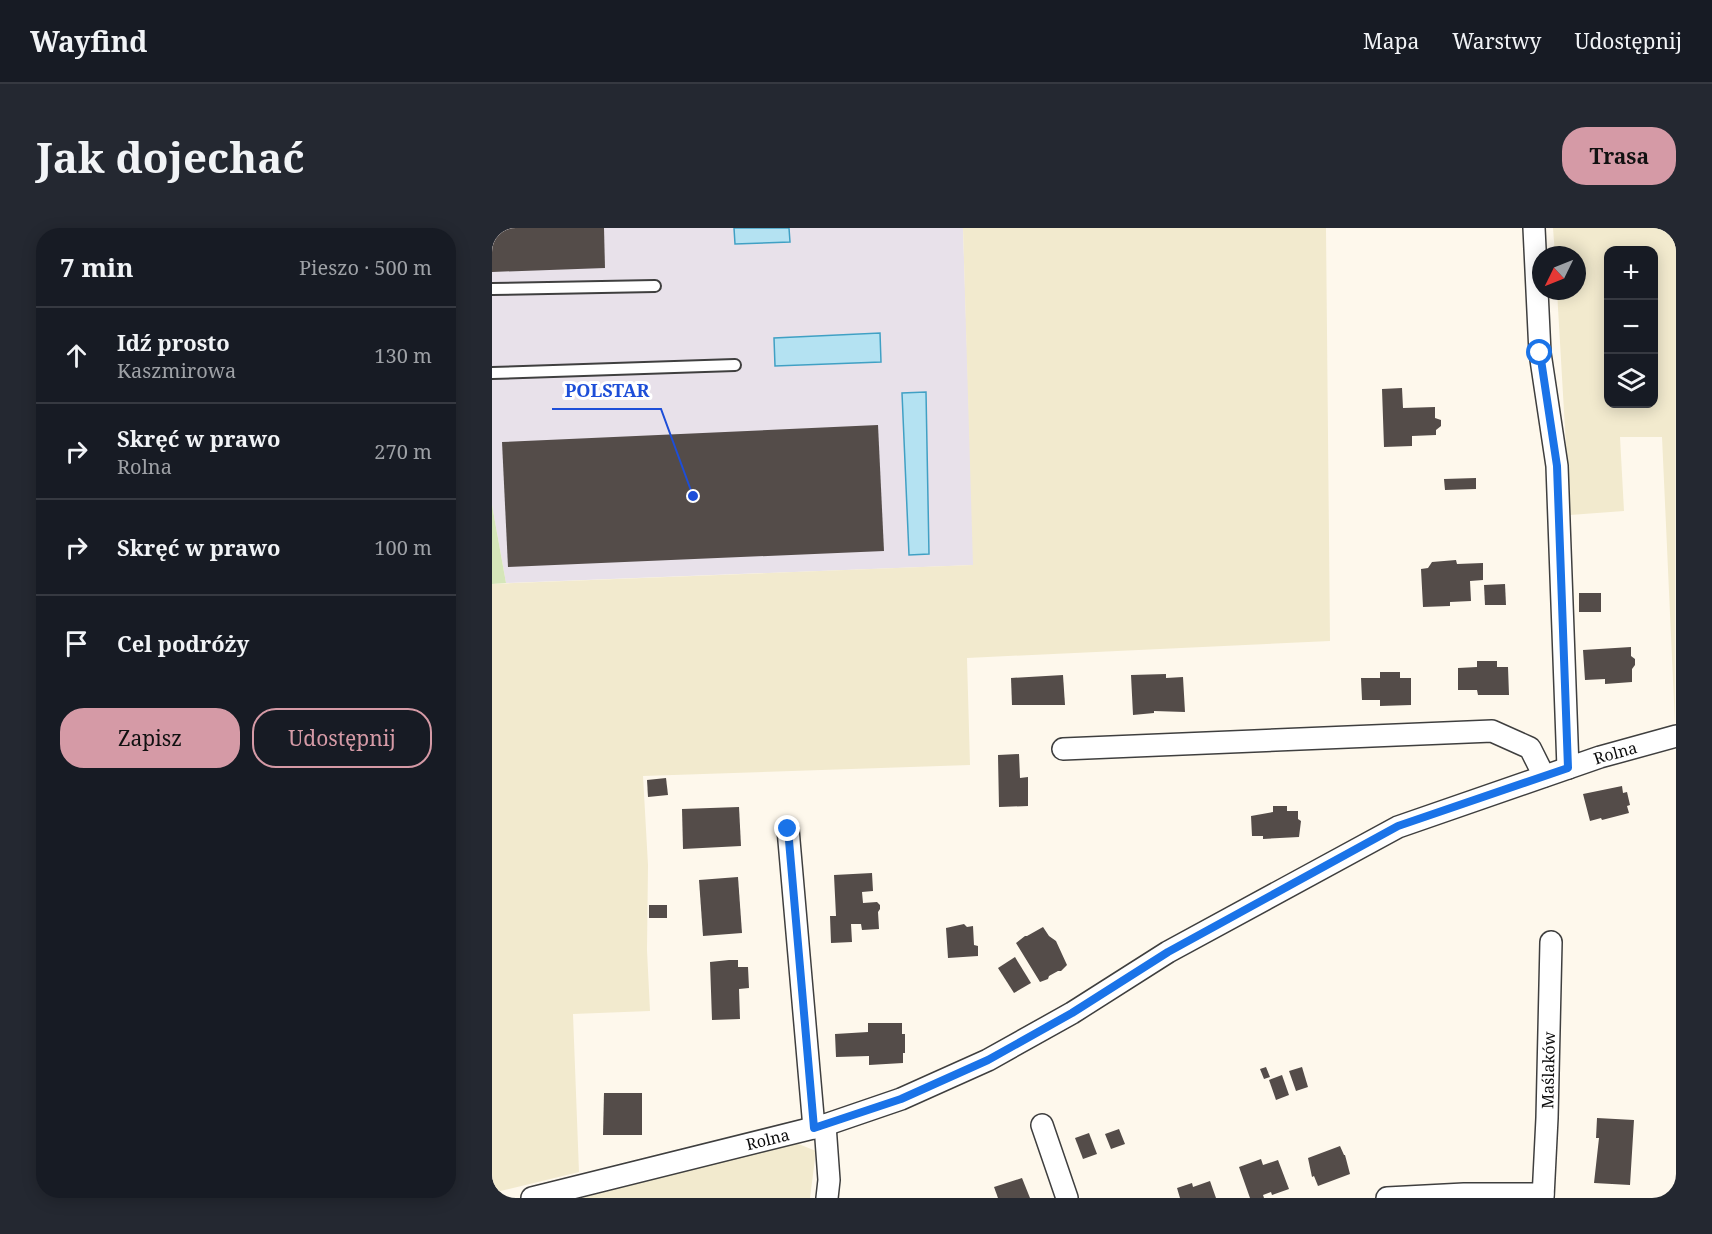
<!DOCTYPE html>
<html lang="pl">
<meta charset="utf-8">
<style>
body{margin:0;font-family:"Noto Serif",serif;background:#242831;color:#f1f3f6}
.controls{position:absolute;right:18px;top:18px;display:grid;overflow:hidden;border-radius:12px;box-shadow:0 3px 15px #0003}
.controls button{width:54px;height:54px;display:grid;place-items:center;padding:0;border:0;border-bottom:2px solid #363941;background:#171b24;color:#f1f3f6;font:30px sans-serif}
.compass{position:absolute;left:1040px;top:18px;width:54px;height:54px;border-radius:50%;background:#171b24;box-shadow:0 3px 15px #0003;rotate:227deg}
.stop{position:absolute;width:18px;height:18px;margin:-14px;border:4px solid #1a73e8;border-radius:50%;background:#fff}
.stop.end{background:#1a73e8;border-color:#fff;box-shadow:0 2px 6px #0008}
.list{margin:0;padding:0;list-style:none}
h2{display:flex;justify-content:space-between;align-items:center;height:78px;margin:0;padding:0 24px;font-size:26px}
h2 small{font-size:20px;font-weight:400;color:#9ea1a6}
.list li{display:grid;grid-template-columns:39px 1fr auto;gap:18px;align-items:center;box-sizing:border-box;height:96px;padding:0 24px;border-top:2px solid #363941}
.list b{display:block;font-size:22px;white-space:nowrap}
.list p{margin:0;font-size:20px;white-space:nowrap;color:#9ea1a6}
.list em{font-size:20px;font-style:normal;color:#9ea1a6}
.actions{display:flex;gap:12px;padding:18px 24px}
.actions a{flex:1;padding:14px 0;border:2px solid #d59aa6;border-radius:24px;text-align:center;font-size:21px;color:#d59aa6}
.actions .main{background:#d59aa6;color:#111}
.icon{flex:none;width:33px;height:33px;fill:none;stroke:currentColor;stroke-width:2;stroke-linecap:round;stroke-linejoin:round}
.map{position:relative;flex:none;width:1184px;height:970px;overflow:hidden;border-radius:24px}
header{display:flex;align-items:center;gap:36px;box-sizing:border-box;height:84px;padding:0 30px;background:#171b24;border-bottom:2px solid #363941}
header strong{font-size:28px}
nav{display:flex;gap:33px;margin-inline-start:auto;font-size:21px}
.intro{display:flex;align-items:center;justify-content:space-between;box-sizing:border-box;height:144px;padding:0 36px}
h1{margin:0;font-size:42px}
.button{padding:15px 27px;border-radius:24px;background:#d59aa6;color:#111;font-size:21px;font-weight:700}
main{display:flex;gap:36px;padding:0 36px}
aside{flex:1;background:#171b24;border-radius:24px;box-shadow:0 3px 15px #0003}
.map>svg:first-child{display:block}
.industrial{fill:#e8e1ea}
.farmland{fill:#f2eace;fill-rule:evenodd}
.green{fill:#d5e6b9}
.water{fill:#b4e2f2;stroke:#40a0c4;stroke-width:1.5}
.building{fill:#544c49}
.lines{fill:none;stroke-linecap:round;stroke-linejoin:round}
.service-casing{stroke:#3f3f3f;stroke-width:14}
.minor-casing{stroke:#3f3f3f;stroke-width:24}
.service{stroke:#fff;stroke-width:10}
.minor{stroke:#fff;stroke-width:21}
.route{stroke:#1a73e8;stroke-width:8}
.labels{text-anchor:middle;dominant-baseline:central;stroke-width:6;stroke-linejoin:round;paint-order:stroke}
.street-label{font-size:16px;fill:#0c0c0c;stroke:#fff}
.leader{fill:none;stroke:#1d4ed8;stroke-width:2}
.callout-dot{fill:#1d4ed8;stroke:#fff;stroke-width:2}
.callout-label{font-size:18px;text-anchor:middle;font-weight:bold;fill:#1d4ed8;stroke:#fff;stroke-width:6;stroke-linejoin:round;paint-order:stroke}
</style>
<header>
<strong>Wayfind</strong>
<nav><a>Mapa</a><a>Warstwy</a><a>Udostępnij</a></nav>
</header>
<div class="intro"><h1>Jak dojechać</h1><a class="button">Trasa</a></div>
<main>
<aside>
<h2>7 min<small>Pieszo · 500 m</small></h2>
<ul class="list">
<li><svg class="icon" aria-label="ahead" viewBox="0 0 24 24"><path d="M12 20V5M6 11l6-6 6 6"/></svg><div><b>Idź prosto</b><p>Kaszmirowa</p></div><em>130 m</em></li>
<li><svg class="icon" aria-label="right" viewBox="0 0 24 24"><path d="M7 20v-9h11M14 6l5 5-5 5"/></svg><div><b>Skręć w prawo</b><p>Rolna</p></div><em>270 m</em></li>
<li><svg class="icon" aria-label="right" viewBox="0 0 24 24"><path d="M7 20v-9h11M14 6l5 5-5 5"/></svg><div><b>Skręć w prawo</b></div><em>100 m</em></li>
<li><svg class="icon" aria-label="arrive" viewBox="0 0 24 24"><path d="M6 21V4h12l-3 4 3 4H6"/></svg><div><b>Cel podróży</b></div></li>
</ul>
<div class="actions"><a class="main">Zapisz</a><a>Udostępnij</a></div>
</aside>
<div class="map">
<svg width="1184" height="970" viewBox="0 0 1184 970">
<rect width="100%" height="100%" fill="#fef8ec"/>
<path class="industrial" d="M 0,0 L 471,0 L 482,337 L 14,355 L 0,277 Z"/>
<g class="farmland">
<path d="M 471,0 L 834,0 L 838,413 L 475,430 L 478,537 L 151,548 L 156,637 L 155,722 L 158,783 L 81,786 L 87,944 L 0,965 L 0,356 L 481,337 Z"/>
<path d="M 1061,0 L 1184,0 L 1183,496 L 1170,209 L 1128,209 L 1132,283 L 1078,287 L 1065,63 L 1085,63 L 1085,27 L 1063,27 ZM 1116,22 L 1162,22 L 1162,176 L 1116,176 Z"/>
<path d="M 304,915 L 324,923 L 318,970 L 89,970 Z"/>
</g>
<path class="green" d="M 0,277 L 14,355 L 0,356 Z"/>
<g class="water">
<path d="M 242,0 L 297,0 L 298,14 L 243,16 Z"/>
<path d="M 388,105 L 389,134 L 283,138 L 282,110 Z"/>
<path d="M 434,164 L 437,326 L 417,327 L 410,165 Z"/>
</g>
<g class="building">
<path d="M 0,0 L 112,0 L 113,40 L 0,44 Z"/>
<path d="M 910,160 L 911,180 L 943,179 L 943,190 L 949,192 L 949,198 L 944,202 L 944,207 L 920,208 L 920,218 L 892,219 L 890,161 Z"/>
<path d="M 386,197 L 392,323 L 16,339 L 10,214 Z"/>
<path d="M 984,250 L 984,261 L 953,262 L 952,251 Z"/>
<path d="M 964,332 L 965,336 L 991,335 L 991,352 L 978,353 L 979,373 L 958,374 L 958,378 L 931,379 L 929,341 L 936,340 L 940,334 Z"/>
<path d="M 1013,356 L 1014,377 L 993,377 L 992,357 Z"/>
<rect x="1087" y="365" width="22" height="19"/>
<path d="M 1139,419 L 1139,428 L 1143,431 L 1143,437 L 1140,441 L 1140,454 L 1113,456 L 1113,451 L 1093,452 L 1091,422 Z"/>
<path d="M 985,433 L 1005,433 L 1005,439 L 1016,439 L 1017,467 L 986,467 L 985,462 L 966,462 L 966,440 L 985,439 Z"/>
<path d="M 888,444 L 908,444 L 908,450 L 919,450 L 919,477 L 888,478 L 888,472 L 870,472 L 869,450 L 888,450 Z"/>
<path d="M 674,446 L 674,450 L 691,449 L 693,484 L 662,483 L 662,485 L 641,487 L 639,447 Z"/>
<path d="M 571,447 L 573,477 L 520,477 L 519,450 Z"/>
<path d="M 527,526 L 528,550 L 536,549 L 536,578 L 507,579 L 506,527 Z"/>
<path d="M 174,550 L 176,567 L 156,569 L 155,552 Z"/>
<path d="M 1130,558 L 1131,565 L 1135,564 L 1138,577 L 1135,578 L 1137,585 L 1110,592 L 1109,590 L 1098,593 L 1091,566 Z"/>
<path d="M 781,578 L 795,578 L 795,583 L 806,583 L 806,591 L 809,593 L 807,609 L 771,611 L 771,608 L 760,608 L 759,588 L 781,584 Z"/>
<path d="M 247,579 L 249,618 L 191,621 L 190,581 Z"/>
<path d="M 380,645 L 381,663 L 370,664 L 371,675 L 385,674 L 388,677 L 388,681 L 386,684 L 387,701 L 370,702 L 369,696 L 359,696 L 360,714 L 339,715 L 338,688 L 344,688 L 342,647 Z"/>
<path d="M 246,649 L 250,705 L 211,708 L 207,652 Z"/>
<rect x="157" y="677" width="18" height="13"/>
<path d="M 472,696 L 475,699 L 481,698 L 482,717 L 486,718 L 486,728 L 456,730 L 454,700 Z"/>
<path d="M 551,699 L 557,708 L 564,713 L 575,737 L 569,743 L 566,743 L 557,748 L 556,751 L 548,754 L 524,715 L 533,708 L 535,708 Z"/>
<path d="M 523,729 L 539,755 L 522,765 L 506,740 Z"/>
<path d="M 237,732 L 246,732 L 246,739 L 256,739 L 257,760 L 247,761 L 248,791 L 220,792 L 218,734 Z"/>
<path d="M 376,795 L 410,795 L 410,806 L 413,806 L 413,825 L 411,825 L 411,835 L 377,837 L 377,828 L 344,829 L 343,806 L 376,804 Z"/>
<path d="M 774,839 L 778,849 L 772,851 L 768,841 Z"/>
<path d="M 810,839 L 816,859 L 804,863 L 797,843 Z"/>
<path d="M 790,847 L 797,867 L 784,872 L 777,852 Z"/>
<path d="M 112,865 L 150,865 L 150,907 L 111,907 Z"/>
<path d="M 1105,890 L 1142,892 L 1138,957 L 1102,955 L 1107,910 L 1104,910 Z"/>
<path d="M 627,901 L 633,916 L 619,921 L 613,906 Z"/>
<path d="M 597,905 L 605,926 L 591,931 L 583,910 Z"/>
<path d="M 848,918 L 852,927 L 853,927 L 858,946 L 826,958 L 822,948 L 820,949 L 816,930 Z"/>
<path d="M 769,931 L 771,937 L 786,932 L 797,961 L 780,967 L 779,964 L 771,967 L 772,970 L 758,970 L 747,939 Z"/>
<path d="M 530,950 L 538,970 L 506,970 L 502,959 Z"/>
<path d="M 718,953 L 724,970 L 688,970 L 685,960 L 700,955 L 701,959 Z"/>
</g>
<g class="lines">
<g class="service-casing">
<g id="service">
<path d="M 0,61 L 163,58"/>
<path d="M 0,145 L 243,137"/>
</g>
</g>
<g class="minor-casing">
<g id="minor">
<path d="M 1042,0 L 1048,125 L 1065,238 L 1076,540"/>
<path d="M 571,521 L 1000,503 L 1038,520 L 1052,548"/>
<path d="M 296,601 L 322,900"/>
<path d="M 333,897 L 337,952 L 335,970"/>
<path d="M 550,897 L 575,970"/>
<path id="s1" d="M 40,970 L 333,897 L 409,871 L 496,832 L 580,785 L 676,724 L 906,599 L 1108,529 L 1184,508"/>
<path d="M 895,970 L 972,966 L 1051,966"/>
<path id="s2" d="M 1051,970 L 1055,890 L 1059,714"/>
</g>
</g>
<use href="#service" class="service"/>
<use href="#minor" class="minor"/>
</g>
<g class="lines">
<path class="route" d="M 296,601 L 322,900 L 409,871 L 496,832 L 580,785 L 676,724 L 906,598 L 1076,540 L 1065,238 L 1048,125"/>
</g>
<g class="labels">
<g class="street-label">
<text stroke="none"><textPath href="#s1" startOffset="1179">Rolna</textPath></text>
<text stroke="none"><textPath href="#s2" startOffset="128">Maślaków</textPath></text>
<text stroke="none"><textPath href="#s1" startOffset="243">Rolna</textPath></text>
</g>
</g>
<path class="leader" d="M201 268L169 181H60"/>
<circle class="callout-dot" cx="201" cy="268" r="6"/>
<g class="callout-label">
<text x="115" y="169">POLSTAR</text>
</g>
</svg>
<div class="controls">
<button>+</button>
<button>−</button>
<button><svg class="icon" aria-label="layers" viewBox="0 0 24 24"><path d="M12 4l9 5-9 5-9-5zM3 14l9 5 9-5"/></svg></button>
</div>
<svg class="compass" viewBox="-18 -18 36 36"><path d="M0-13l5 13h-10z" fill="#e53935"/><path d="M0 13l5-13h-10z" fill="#9ea1a6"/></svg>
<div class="stop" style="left:1048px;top:125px"></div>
<div class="stop end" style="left:296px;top:601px"></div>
</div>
</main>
